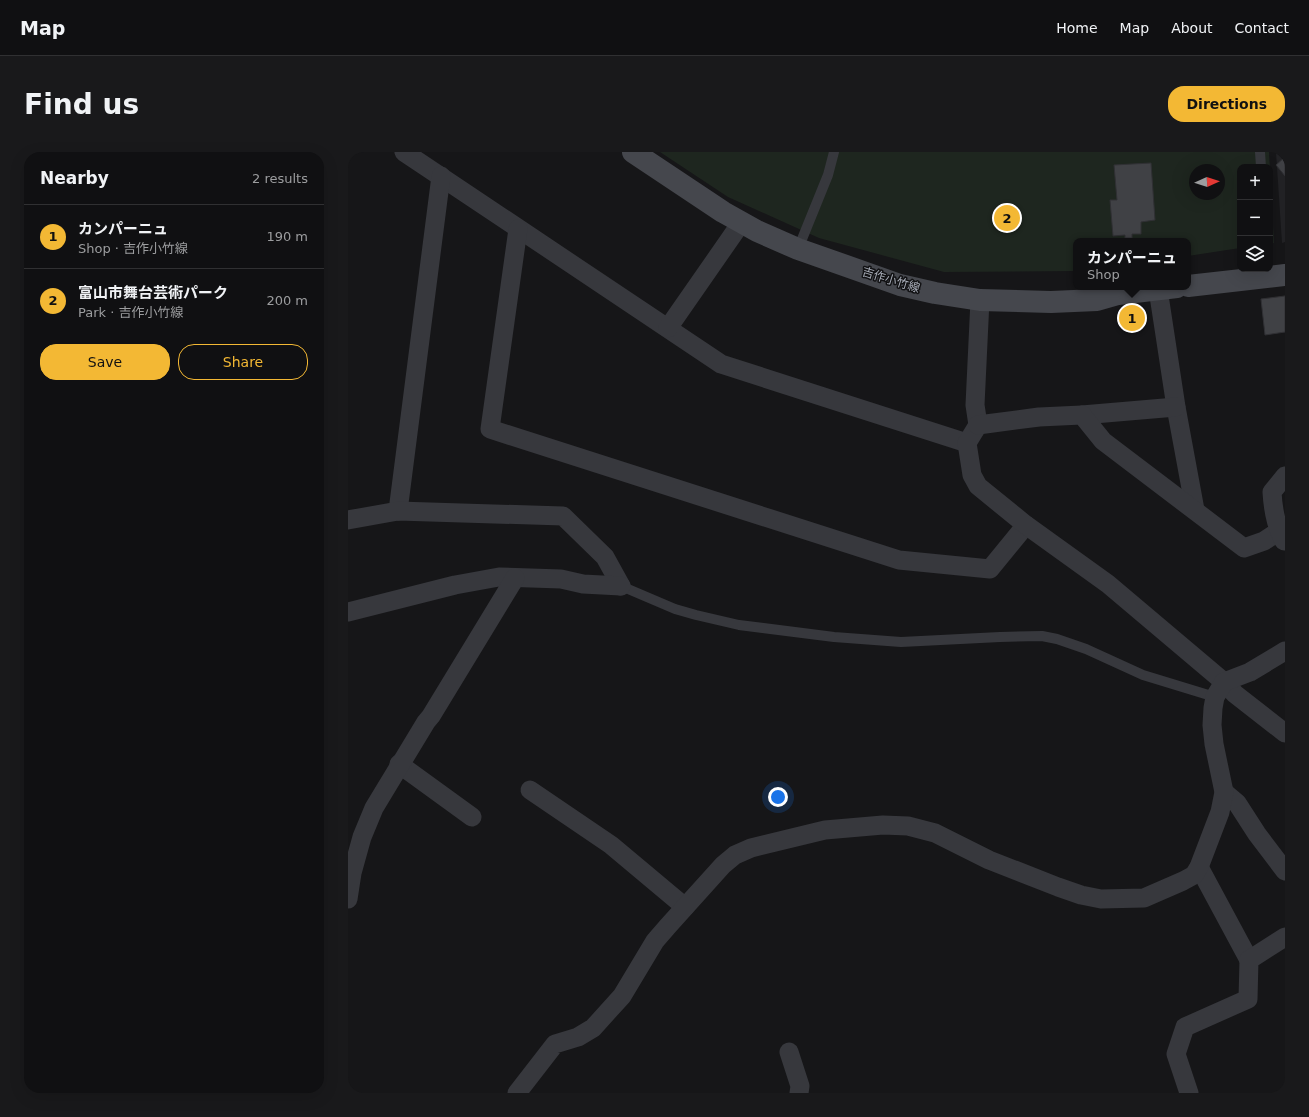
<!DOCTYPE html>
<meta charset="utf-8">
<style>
body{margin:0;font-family:"DejaVu Sans","Noto Sans JP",sans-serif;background:#19191b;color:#f1f3f6}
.controls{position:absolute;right:12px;top:12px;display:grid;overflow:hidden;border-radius:8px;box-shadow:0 4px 16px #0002}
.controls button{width:36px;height:36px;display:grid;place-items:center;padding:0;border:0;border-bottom:1px solid #303032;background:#101012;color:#f1f3f6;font:20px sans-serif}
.compass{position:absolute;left:841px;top:12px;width:36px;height:36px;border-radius:50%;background:#101012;box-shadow:0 4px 16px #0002;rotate:87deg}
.you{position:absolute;left:430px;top:645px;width:14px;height:14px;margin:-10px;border:3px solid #fff;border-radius:50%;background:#1a73e8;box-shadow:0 0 0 6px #1a73e833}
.badge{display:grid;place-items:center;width:26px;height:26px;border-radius:50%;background:#f3b834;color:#111;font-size:13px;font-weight:700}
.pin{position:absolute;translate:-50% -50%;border:2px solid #fff;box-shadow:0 1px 4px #0006}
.popup{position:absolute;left:725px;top:86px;width:118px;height:52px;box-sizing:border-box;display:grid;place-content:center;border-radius:8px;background:#101012;filter:drop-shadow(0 1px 3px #0005);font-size:13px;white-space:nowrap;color:#9c9d9f}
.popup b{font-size:15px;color:#f1f3f6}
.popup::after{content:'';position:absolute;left:50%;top:100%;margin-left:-8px;border:8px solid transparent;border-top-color:#101012}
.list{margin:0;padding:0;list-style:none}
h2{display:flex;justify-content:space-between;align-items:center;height:52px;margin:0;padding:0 16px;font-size:17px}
h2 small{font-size:13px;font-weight:400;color:#9c9d9f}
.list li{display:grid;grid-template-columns:26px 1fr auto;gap:12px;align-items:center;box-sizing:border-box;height:64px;padding:0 16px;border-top:1px solid #303032}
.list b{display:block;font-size:15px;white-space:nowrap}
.list p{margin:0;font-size:13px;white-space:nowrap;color:#9c9d9f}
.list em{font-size:13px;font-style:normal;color:#9c9d9f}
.actions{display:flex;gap:8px;padding:12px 16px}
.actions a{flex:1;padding:9px 0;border:1px solid #f3b834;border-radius:16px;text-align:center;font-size:14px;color:#f3b834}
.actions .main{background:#f3b834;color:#111}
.icon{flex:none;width:22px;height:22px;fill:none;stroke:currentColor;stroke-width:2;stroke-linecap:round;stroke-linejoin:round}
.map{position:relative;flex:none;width:937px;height:941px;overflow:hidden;border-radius:16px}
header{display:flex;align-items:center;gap:24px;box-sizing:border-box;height:56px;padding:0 20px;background:#101012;border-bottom:1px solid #303032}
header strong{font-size:19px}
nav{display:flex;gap:22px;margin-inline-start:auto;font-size:14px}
.intro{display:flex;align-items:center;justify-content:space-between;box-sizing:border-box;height:96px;padding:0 24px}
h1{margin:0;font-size:28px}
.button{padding:10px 18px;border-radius:16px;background:#f3b834;color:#111;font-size:14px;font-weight:700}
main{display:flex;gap:24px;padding:0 24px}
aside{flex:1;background:#101012;border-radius:16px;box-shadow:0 4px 16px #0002}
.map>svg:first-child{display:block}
.built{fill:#222225}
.green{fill:#1e261f;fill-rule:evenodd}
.building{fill:#404145;stroke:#303034}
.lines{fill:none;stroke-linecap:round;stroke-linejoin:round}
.lane{stroke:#37383d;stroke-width:10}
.street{stroke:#37383d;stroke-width:19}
.secondary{stroke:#45474d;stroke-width:22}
.labels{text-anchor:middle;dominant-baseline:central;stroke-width:3;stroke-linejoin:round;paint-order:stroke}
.street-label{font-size:12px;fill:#a8adb8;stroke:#111113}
</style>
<header>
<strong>Map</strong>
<nav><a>Home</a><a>Map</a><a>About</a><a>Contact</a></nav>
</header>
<div class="intro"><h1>Find us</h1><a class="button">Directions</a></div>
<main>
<aside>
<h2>Nearby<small>2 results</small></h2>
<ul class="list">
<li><span class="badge">1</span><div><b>カンパーニュ</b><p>Shop · 吉作小竹線</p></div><em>190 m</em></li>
<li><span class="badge">2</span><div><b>富山市舞台芸術パーク</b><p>Park · 吉作小竹線</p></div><em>200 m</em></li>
</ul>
<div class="actions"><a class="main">Save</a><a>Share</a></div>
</aside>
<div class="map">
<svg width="937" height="941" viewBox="0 0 937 941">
<rect width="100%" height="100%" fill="#161618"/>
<path class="built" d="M 928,0 L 937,0 L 937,90 L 934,91 Z"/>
<path class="green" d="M 312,0 L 921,0 L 926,91 L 922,92 L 922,15 L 892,15 L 892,96 L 840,104 L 840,89 L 728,89 L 728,119 L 596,120 L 471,86 L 380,45 ZM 847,18 L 871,18 L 871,42 L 847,42 Z"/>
<g class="building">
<path d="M 937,5 L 937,24 L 928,13 Z"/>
<path d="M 803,11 L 807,68 L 793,70 L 793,82 L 784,82 L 784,86 L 777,86 L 777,83 L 765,84 L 762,48 L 769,48 L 766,13 Z"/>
<path d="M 937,144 L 937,180 L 917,183 L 913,147 Z"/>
</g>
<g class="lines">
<g class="lane">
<path d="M 912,0 L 913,15"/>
<path d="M 450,97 L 480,23 L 486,0"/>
<path d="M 273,434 L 327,457 L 348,463 L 391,473 L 486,485 L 553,490 L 652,485 L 694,484 L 709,487 L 738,497 L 795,523 L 867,545"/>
</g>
<g class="street">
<path d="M 56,0 L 373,212 L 619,291"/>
<path d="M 170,77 L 142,277 L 551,408 L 642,417 L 678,373"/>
<path d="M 810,137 L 828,255 L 847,358"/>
<path d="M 632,148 L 627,253 L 630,273 L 619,291 L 624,323 L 630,334 L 678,373 L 760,432 L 876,530 L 887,542 L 937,581"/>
<path d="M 320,176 L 393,71"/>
<path d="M 734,263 L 828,255"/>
<path d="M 630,273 L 691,265 L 734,263 L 755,289 L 896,396 L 916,389 L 931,379"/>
<path d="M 50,359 L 93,24"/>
<path d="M 0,368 L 50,359 L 215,364 L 257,405 L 273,434"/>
<path d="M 936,389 C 928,374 925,358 924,340 L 937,324"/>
<path d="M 0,460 L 107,433 L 151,425 L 213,427 L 235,432 L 273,434"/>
<path d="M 51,612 L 124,665"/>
<path d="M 182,638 L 263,693 L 337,755"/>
<path d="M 876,640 L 889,651 L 909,682 L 937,719"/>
<path d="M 851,715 L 901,808"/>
<path d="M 0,747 L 4,721 L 14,685 L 26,656 L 78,570 L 83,564 L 167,426"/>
<path d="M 441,900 L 452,934 L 451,941"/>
<path d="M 169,941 L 207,892 L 230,885 L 245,876 L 274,844 L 307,789 L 320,774 L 375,713 L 387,703 L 403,696 L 477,678 L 535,673 L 560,674 L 587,681 L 641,708 L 710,735 L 733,743 L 753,747 L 796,746 L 835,729 L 846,723 L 851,715 L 872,660 L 876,640 L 866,592 L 864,573 L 865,556 L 867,545 L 876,530 L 902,520 L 937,499"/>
<path d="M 841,941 L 828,902 L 837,875 L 900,847 L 901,808 L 937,785"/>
</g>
<g class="secondary">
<path d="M 285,0 L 375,60 L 409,79 L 450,97 L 552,133 L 587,141 L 632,148 L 703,150 L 749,148 L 770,142 L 829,135"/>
<path d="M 840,134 L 937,123"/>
</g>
</g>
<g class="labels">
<g class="street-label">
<text transform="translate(543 128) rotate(17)">吉作小竹線</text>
</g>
</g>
</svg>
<div class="controls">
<button>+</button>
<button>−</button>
<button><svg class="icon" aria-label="layers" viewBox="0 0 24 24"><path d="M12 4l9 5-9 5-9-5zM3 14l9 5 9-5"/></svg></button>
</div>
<svg class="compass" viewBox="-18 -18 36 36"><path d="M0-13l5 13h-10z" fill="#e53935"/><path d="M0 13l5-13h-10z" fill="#9c9d9f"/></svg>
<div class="you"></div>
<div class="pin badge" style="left:784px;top:166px">1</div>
<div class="popup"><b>カンパーニュ</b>Shop</div>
<div class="pin badge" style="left:659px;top:66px">2</div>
</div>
</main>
